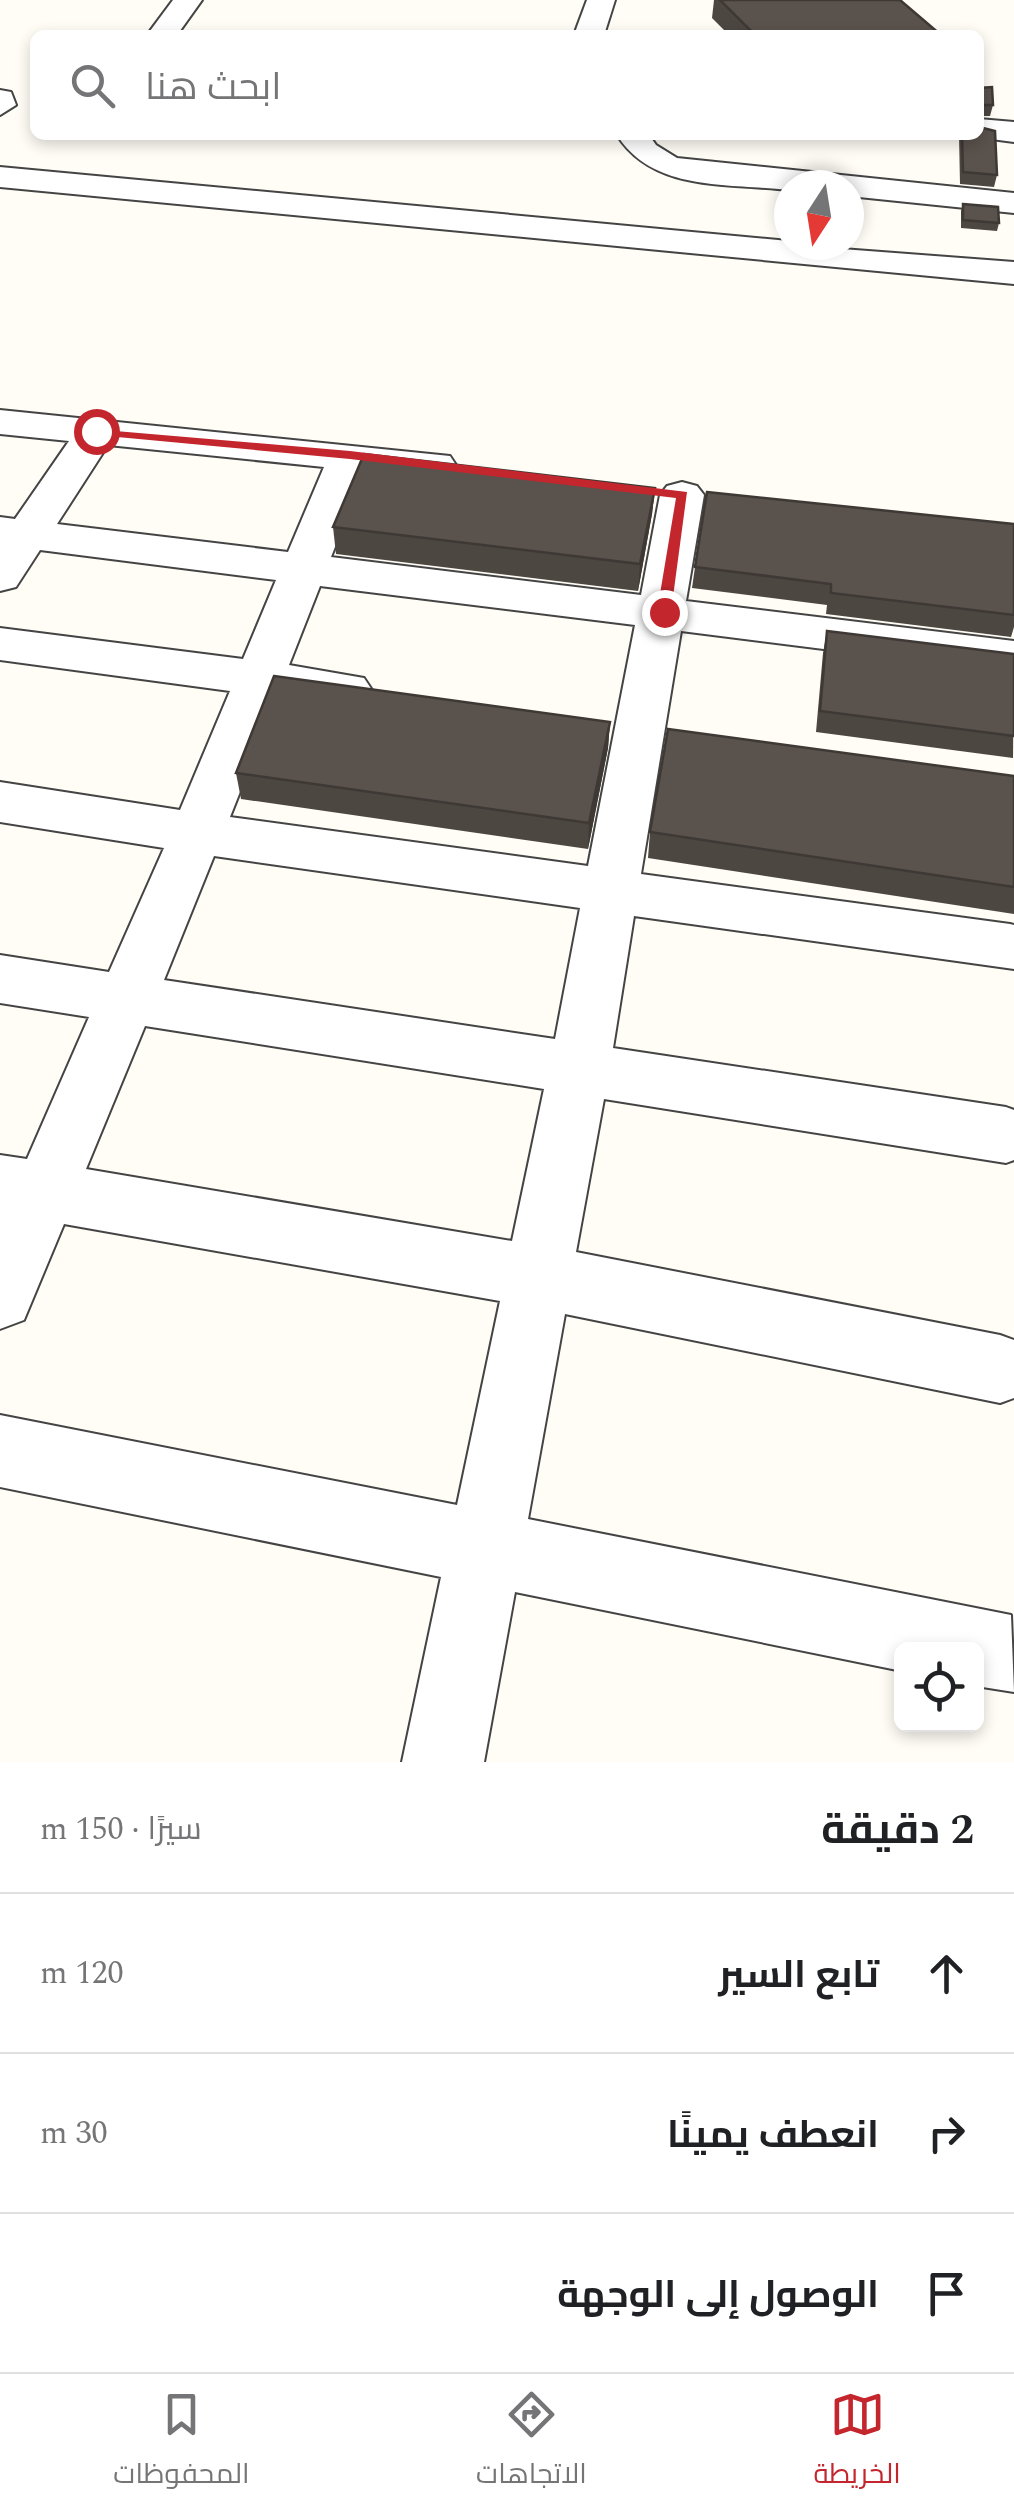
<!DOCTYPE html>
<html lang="ar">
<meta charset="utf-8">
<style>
body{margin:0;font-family:Spectral,Cairo,serif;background:#f6f6f6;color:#202124;direction:rtl}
.controls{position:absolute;right:30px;bottom:30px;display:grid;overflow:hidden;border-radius:15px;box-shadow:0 5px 15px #0003}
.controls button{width:90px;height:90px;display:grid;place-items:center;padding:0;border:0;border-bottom:2px solid #e0e0e0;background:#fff;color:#202124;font:50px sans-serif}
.compass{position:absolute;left:774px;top:170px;width:90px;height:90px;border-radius:50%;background:#fff;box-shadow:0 5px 15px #0003;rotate:192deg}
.stop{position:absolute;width:30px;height:30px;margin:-22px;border:8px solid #c4262e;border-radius:50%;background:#fff}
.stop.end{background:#c4262e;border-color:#fff;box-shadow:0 2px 10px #0008}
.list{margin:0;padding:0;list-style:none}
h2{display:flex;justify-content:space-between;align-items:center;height:130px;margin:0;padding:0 40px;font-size:42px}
h2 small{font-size:32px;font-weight:400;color:#757577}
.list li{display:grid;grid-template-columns:65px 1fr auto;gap:30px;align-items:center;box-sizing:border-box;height:160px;padding:0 40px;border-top:2px solid #e0e0e0}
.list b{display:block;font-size:38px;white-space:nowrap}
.list em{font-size:32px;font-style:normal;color:#757577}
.icon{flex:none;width:55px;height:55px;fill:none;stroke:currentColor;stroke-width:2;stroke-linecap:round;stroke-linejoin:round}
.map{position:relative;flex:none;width:1014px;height:1762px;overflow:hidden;direction:ltr}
.search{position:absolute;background:#fff;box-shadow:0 5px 15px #0003;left:30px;right:30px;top:30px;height:110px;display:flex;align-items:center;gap:25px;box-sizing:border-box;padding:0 35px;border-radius:15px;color:#757577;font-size:38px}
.sheet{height:610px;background:#fff}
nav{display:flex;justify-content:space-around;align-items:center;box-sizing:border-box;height:140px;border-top:2px solid #e0e0e0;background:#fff;font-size:28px;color:#757577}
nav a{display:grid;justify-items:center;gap:5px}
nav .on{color:#c4262e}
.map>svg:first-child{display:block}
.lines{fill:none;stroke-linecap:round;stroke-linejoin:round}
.minor-casing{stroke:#444;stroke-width:4}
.minor{fill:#fff;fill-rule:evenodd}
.wall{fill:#4d4742}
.shaded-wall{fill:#3f3936}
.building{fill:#5a524d;stroke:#3f3936;stroke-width:2.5}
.route{fill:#c4262e}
</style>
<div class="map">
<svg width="1014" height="1762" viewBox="0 0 1014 1762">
<rect width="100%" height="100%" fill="#fffdf5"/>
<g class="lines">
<g class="minor-casing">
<g id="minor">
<path d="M 173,0 L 202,0 L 177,35 L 147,35 Z"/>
<path d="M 587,0 L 615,0 L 604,35 L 574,35 Z"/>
<path d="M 0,90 L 11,92 L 16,105 L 0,115 Z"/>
<path d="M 979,119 L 1014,122 L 1014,142 L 968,136 L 979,135 Z"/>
<path d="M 617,135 L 649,135 L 656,145 L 677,158 L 1014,193 L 1014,213 L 849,196 L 849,185 L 789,185 L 789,190 C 727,183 653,192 617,135 Z"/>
<path d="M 0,167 L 789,241 L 789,245 L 1014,262 L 1014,284 L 0,187 Z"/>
<path d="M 0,410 L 450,456 L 456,465 L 450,474 L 435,478 L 365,471 L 331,557 L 641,595 L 660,495 L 667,486 L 682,482 L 697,486 L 704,495 L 686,601 L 1014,641 L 1014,673 L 681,631 L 641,874 L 1010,924 L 1014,925 L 1014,969 L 634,916 L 613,1048 L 1006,1107 L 1014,1110 L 1014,1160 L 1006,1163 L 604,1099 L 576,1252 L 1000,1335 L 1014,1340 L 1014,1398 L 1000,1403 L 565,1314 L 528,1519 L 1011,1615 L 1014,1692 L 976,1686 L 976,1650 L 902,1650 L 902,1671 L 515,1592 L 484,1762 L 402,1762 L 441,1577 L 0,1487 L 0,1415 L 457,1505 L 500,1301 L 64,1224 L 24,1320 L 0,1329 L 0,1155 L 27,1159 L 89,1017 L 0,1003 L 0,955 L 109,972 L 164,848 L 0,822 L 0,782 L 180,810 L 230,691 L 0,660 L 0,628 L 243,659 L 276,580 L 40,550 L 16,587 L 0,591 L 0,517 L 15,519 L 69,441 L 0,434 ZM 108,445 L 324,467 L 288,552 L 57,524 ZM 320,586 L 635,625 L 588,866 L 230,817 L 277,698 L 347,707 L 364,702 L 372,690 L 364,678 L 289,665 ZM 214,856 L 580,908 L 555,1039 L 164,980 ZM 145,1026 L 544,1089 L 512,1241 L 86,1169 Z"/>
</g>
</g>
<use href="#minor" class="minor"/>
</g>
<g class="wall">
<path d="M 714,0 L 900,0 L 941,35 L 729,35 L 712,18 Z"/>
<path d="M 979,88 L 993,105 L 990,116 L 979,116 Z"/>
<path d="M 959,135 L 979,135 L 997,175 L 994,187 L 960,184 Z"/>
<path d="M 963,204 L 999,223 L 997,231 L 961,228 L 961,211 Z"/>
<path d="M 655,488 L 652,514 L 638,591 L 336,554 L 333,527 Z"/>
<path d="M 1014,524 L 1014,627 L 1011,637 L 826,614 L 827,605 L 692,588 L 695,567 Z"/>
<path d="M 827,631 L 1014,654 L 1013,758 L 816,732 L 823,653 Z"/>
<path d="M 610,722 L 608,748 L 588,849 L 241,799 L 236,773 Z"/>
<path d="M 1014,776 L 1014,914 L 648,858 L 650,832 Z"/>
</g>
<g class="shaded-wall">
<path d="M 655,488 L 652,514 L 638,591 L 640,564 Z"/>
<path d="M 610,722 L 608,748 L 588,849 L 589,823 Z"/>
</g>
<g class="building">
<path d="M 720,0 L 900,0 L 941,35 L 755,35 Z"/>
<path d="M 992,87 L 993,105 L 979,105 L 979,107 L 979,88 Z"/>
<path d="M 979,127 L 995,131 L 997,175 L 963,172 L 962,135 L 979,135 Z"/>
<path d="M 963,204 L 998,207 L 999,223 L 963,220 Z"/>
<path d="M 364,454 L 655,488 L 640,564 L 333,527 Z"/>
<path d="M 707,492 L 1014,524 L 1014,615 L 831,593 L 831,584 L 695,567 Z"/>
<path d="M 827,631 L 1014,654 L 1014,736 L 820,711 Z"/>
<path d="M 274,676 L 610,722 L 589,823 L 236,773 Z"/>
<path d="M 668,729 L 1014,776 L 1014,887 L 650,832 Z"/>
</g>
<path class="route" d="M 92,429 L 350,451 L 687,492 L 671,612 L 664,616 L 657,612 L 676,498 L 350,459 L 96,435 Z"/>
</svg>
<div class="controls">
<button><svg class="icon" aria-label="locate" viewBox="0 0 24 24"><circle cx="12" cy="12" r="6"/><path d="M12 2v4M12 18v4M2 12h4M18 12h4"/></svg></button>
</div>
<svg class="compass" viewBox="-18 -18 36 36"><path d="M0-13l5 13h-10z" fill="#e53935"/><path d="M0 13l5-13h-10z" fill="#757577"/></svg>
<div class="stop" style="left:96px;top:431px"></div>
<div class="stop end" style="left:664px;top:612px"></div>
<div class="search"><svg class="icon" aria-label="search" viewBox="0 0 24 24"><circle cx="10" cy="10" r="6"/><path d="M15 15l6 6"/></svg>ابحث هنا</div>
</div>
<section class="sheet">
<h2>2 دقيقة<small>سيرًا · 150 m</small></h2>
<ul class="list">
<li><svg class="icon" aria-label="ahead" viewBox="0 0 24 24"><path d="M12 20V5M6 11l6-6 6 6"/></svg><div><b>تابع السير</b></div><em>120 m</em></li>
<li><svg class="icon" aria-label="right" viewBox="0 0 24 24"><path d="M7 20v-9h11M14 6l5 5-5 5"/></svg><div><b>انعطف يمينًا</b></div><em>30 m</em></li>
<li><svg class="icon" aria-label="arrive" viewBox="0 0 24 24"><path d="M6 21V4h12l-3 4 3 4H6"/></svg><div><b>الوصول إلى الوجهة</b></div></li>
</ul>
</section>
<nav>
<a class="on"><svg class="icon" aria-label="map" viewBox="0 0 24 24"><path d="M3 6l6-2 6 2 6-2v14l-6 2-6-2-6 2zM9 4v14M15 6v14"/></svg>الخريطة</a>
<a><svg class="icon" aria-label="directions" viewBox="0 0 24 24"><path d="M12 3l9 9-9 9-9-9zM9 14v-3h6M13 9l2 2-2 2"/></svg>الاتجاهات</a>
<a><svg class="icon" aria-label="saved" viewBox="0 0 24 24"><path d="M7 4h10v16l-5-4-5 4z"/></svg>المحفوظات</a>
</nav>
